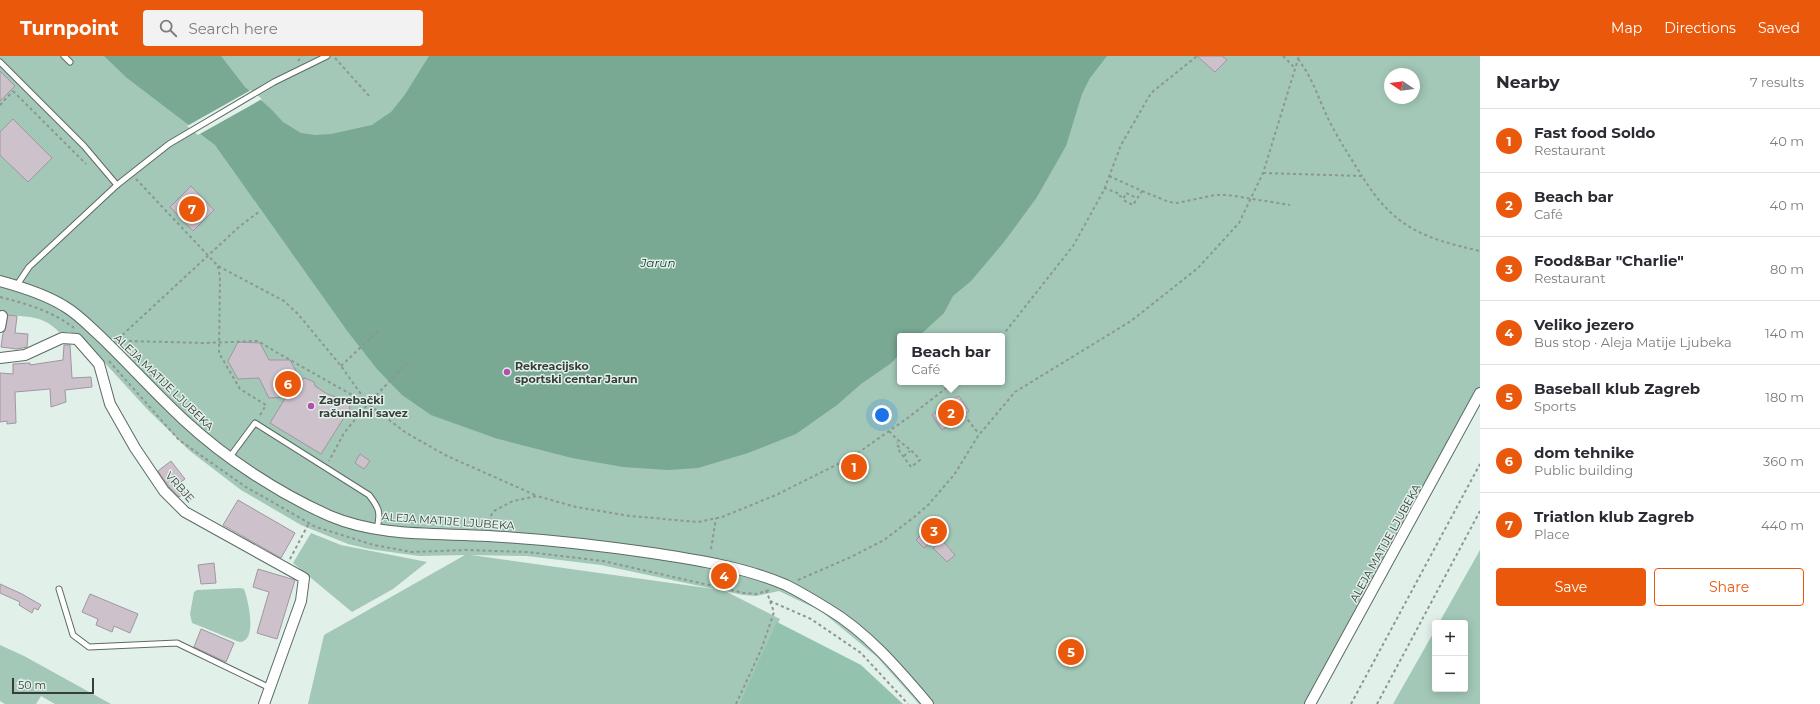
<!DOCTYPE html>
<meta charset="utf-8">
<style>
body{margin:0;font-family:Montserrat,sans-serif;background:#f2f2f3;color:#2b2b33}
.controls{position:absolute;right:12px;bottom:12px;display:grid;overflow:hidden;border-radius:4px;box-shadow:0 2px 10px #0003}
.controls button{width:36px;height:36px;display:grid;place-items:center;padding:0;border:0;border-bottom:1px solid #e1e1e2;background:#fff;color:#2b2b33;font:20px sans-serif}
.compass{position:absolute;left:1384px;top:12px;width:36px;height:36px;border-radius:50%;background:#fff;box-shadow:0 2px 10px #0003;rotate:283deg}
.scale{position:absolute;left:12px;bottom:10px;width:82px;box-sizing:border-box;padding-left:4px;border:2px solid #373d3a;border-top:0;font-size:11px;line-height:14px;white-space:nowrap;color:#373d3a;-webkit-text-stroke:3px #e1f0e9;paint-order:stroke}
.you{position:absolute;left:882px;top:359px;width:14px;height:14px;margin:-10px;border:3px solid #fff;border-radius:50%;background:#1a73e8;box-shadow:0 0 0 6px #1a73e833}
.badge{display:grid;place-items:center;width:26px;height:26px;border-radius:50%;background:#ea580c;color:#fff;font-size:13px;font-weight:700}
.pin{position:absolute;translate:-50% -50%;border:2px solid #fff;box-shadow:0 1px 4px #0006}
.popup{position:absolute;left:897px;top:277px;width:108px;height:52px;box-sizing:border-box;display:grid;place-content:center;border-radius:4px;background:#fff;filter:drop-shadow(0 1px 3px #0005);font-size:13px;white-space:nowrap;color:#7c7c81}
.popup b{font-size:15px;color:#2b2b33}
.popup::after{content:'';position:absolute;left:50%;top:100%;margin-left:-8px;border:8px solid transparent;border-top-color:#fff}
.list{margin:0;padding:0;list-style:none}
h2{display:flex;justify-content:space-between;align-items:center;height:52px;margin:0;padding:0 16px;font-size:17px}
h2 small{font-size:13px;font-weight:400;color:#7c7c81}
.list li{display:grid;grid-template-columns:26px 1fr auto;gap:12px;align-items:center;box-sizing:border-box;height:64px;padding:0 16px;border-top:1px solid #e1e1e2}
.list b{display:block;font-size:15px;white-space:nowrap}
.list p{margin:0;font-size:13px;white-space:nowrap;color:#7c7c81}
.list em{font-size:13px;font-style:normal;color:#7c7c81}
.actions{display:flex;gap:8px;padding:12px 16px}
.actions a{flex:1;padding:9px 0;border:1px solid #ea580c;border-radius:4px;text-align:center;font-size:14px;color:#ea580c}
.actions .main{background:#ea580c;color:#fff}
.icon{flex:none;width:22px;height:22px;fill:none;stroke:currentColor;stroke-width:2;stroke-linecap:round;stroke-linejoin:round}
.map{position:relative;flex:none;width:1480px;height:648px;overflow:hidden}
header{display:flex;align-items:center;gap:24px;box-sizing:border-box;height:56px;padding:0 20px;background:#ea580c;color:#fff}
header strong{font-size:19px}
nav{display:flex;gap:22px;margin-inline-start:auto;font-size:14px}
.search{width:280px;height:36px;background:#f2f2f3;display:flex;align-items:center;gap:10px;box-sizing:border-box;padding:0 14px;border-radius:4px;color:#7c7c81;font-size:15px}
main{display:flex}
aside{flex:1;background:#fff}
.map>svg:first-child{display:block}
.green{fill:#a3c8b7;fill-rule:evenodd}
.forest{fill:#93c3ae}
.water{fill:#79a893}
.pier{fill:#e1f0e9}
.building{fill:#cdc2cc;stroke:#a196a0}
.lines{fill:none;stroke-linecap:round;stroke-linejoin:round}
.service-casing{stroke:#5d6a64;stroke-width:7}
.minor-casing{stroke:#5d6a64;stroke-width:12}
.path{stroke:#8c9792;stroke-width:2;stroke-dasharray:3 3;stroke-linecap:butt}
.service{stroke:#fff;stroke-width:5}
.minor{stroke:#fff;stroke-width:10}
.poi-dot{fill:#b54daf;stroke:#e1f0e9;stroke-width:1.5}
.labels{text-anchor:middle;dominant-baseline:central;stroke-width:3;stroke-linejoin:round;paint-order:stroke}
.poi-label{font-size:11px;font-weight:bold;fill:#373d3a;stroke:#e1f0e9;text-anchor:start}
.street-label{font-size:11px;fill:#373d3a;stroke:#e1f0e9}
.water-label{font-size:12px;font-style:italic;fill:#143c2d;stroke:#e1f0e9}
</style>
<header>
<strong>Turnpoint</strong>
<div class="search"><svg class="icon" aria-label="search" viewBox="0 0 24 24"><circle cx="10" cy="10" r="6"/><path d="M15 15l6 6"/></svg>Search here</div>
<nav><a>Map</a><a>Directions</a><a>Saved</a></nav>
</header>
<main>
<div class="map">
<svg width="1480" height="648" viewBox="0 0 1480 648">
<rect width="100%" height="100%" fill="#e1f0e9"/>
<g class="green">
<path d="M 0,0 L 1480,0 L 1480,349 L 1316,648 L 919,648 L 877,601 L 821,555 L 779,535 L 756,540 L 743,539 L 725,535 L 780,563 L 739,648 L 308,648 L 324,579 L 465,499 L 419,500 L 369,493 L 348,488 L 301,469 L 241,434 L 190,395 L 147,353 L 104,306 L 70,276 L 59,276 C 40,256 24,263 0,257 ZM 1390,18 L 1414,18 L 1414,42 L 1390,42 ZM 900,280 L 1002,280 L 1002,326 L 900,326 ZM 471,499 L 527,500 L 601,509 L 714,533 Z"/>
<path d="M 311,477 L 341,489 L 427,506 L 393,533 L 352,556 L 293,507 Z"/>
<path d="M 1480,494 L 1480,648 L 1393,648 L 1435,574 L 1435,633 L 1465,633 L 1465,567 L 1439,567 Z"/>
<path d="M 240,532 L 244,533 C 248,543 258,585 240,586 C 238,586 198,569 192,567 L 190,558 L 194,536 L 197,534 Z"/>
<path d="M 0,589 L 24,600 L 111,648 L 55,648 L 41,640 L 36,648 L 5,648 L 0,645 Z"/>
</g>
<path class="forest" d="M 777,566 L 861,609 L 903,648 L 739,648 Z"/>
<path class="water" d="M 104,0 L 221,0 L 245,31 L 270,52 L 283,66 L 301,77 L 315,79 L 331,78 L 372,69 L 382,62 L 391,56 L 404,40 L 429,0 L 1107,0 L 1090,22 L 1082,38 L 1066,90 L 1037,141 L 1004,186 L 971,225 L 953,240 L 944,257 L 919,280 L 900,280 L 900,298 L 890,308 L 861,328 L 837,349 L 796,378 L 748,397 L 698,412 L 668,414 L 623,411 L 572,402 L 495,382 L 431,359 L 402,339 L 377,313 L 348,276 L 215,89 L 127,22 Z"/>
<path class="pier" d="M 251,34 L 262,43 L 198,79 L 187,70 Z"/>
<g class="building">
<path d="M 1197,0 L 1222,0 L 1227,4 L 1215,16 Z"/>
<path d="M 0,15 L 15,30 L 0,45 Z"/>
<path d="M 13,63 L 52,102 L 28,126 L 0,99 L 0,76 Z"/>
<path d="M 191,130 L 214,154 L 193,175 L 170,151 Z"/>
<path d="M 8,259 L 17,260 L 15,277 L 28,278 L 27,291 L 17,293 L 1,291 L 3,277 L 5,275 Z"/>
<path d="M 238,286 L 260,287 L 269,304 L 290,304 L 301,324 L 305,322 L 314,326 L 315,330 L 327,338 L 345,344 L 349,349 L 350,352 L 321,398 L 270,367 L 286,341 L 269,342 L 259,322 L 238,323 L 228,305 Z"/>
<path d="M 64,289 L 70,289 L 72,322 L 91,321 L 92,331 L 65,334 L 66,346 L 51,351 L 50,333 L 15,336 L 16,367 L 7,368 L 7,365 L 0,366 L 0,317 L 13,318 L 13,308 L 30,307 L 30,309 L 63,304 Z"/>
<path d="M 959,340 L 969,355 L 942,374 L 932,359 Z"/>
<path d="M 360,398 L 370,405 L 364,413 L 355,407 Z"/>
<path d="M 171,405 L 185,423 L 178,428 L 185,437 L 179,441 L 169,431 L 158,415 Z"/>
<path d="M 238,444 L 295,477 L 281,502 L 223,469 Z"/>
<path d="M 925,475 L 933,484 L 924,492 L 916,484 Z"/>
<path d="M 942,484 L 955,499 L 947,506 L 933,492 Z"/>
<path d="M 214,507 L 216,527 L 201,528 L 198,509 Z"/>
<path d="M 258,513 L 295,524 L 277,583 L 257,577 L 269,536 L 253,531 Z"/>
<path d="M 0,528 L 22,538 L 41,549 L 38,554 L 34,552 L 32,557 L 19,549 L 20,546 L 0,537 Z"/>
<path d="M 90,538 L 138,558 L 130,577 L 114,570 L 112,576 L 96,569 L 98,563 L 82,556 Z"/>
<path d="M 201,573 L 234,587 L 226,606 L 194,591 Z"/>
</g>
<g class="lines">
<g class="service-casing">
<g id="service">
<path d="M 64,0 L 70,6"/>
<path d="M 0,6 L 84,90 L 117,129"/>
<path d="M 17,229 L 29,211 L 117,129 L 169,88 L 274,26 L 327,0"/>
<path d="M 229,402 L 255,367 L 369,439 C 379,452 381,456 377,473"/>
<path d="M 59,533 L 73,579 L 89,591 L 177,587 L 270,632"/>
</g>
</g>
<g class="minor-casing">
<g id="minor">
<path d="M 0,225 C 22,231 45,238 64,250 C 78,258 89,270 101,281 C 129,308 155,337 184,364 C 225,402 278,437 330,460 C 379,481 435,477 488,480 C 543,483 597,489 652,497 C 697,504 744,511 786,529 C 800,536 815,545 828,553 C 867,576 899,614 928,648"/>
<path d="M 0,271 L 2,260"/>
<path d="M 0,302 L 25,299 L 62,282 L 77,283 L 99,308 L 110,348 L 135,392 L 164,435 L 185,456 L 304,522 L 301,545 L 264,648"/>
<path d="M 1310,648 L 1480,337"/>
</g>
</g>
<g class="path">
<path d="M 1283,0 L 1295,12"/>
<path d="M 335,2 L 370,41"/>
<path d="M 1298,3 C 1315,25 1320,49 1333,72 C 1342,89 1352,104 1362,120"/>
<path d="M 298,5 L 302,0"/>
<path d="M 13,35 L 86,108"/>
<path d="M 0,49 L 13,35"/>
<path d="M 1263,117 L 1362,120 C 1394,172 1423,182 1480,195"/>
<path d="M 1109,120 L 1142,135 L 1133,149 L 1123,144 L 1126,137 L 1137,142"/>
<path d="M 136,123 L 218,210 L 284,245 L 298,258 L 341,310 L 368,348 L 344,377 L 329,405"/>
<path d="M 1104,132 L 1120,138 L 1120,140 L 1124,142"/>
<path d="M 1142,135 L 1169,146 L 1177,147 L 1215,139 L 1228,139 L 1290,149"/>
<path d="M 218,210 L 220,221 L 219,297 L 240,333 L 266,349 L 259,361"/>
<path d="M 0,241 C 27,248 52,255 74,272"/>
<path d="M 1002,280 L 1073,190 L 1104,134 L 1121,89 L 1151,37 L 1197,0"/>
<path d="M 117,283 L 129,285 L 205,287 L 258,285 L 276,296 L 368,348 L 405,376 L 445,399 L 535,439"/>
<path d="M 118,283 L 240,170 L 260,155"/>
<path d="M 109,305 L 179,384 L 246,431 L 316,471 L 374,489 L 412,496 L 465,494 L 528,496 L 603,505 L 744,537 L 756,538 L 770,534"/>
<path d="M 341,310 L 379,274"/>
<path d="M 368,348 L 407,307"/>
<path d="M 964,359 L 979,378"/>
<path d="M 889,375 C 899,387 910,391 920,404 L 911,411 L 898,393 L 899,391 L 896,388 L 897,386"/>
<path d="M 904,400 L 910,395"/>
<path d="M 484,470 L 494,455 L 513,445 L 537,440 L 576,451 L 630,460 L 698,466 L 722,461 L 776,439 L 852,401 L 909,361 L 954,326"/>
<path d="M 711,493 L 716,462"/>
<path d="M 290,503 L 309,467"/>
<path d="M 798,524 L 851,501 L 884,484 L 913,462 L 928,449 L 954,419 L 978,380 L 1015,336 L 1131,265 L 1198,212 L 1239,167 L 1263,117 L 1299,0"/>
<path d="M 770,545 L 811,563 L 861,597 L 908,648"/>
<path d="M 736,648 L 761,594 L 774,556 L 766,534"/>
<path d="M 1351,648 L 1480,408"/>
<path d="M 1377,648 L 1480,455"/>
</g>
<use href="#service" class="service"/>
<use href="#minor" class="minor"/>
</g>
<g class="poi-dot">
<circle cx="507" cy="316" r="4"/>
<circle cx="311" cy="350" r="4"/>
</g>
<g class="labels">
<g class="poi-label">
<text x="515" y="310">Rekreacijsko<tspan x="515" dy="13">sportski centar Jarun</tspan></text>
<text x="319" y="344">Zagrebački<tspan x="319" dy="13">računalni savez</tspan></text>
</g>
<g class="street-label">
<text transform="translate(164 326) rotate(44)">ALEJA MATIJE LJUBEKA</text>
<text transform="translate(180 431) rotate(48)">VRBJE</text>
<text transform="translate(448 465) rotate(4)">ALEJA MATIJE LJUBEKA</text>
<text transform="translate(1385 487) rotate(-61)">ALEJA MATIJE LJUBEKA</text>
</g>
<g class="water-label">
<text x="658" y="206">Jarun</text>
</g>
</g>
</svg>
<div class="controls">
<button>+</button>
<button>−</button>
</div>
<svg class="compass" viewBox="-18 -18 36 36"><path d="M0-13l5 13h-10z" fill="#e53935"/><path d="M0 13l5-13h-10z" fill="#7c7c81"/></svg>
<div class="scale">50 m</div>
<div class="you"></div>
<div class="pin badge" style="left:854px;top:411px">1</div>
<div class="pin badge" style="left:951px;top:357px">2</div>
<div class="popup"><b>Beach bar</b>Café</div>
<div class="pin badge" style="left:934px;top:475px">3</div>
<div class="pin badge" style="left:724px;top:520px">4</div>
<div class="pin badge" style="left:1071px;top:596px">5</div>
<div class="pin badge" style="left:288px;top:328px">6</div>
<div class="pin badge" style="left:192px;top:153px">7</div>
</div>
<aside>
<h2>Nearby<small>7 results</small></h2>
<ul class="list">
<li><span class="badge">1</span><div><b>Fast food Soldo</b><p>Restaurant</p></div><em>40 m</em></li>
<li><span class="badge">2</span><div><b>Beach bar</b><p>Café</p></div><em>40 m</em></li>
<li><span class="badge">3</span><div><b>Food&amp;Bar &quot;Charlie&quot;</b><p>Restaurant</p></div><em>80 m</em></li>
<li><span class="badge">4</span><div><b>Veliko jezero</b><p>Bus stop · Aleja Matije Ljubeka</p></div><em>140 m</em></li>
<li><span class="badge">5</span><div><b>Baseball klub Zagreb</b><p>Sports</p></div><em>180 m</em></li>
<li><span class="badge">6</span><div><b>dom tehnike</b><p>Public building</p></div><em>360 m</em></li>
<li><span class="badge">7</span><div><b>Triatlon klub Zagreb</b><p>Place</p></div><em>440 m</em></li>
</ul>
<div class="actions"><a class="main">Save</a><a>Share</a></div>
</aside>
</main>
